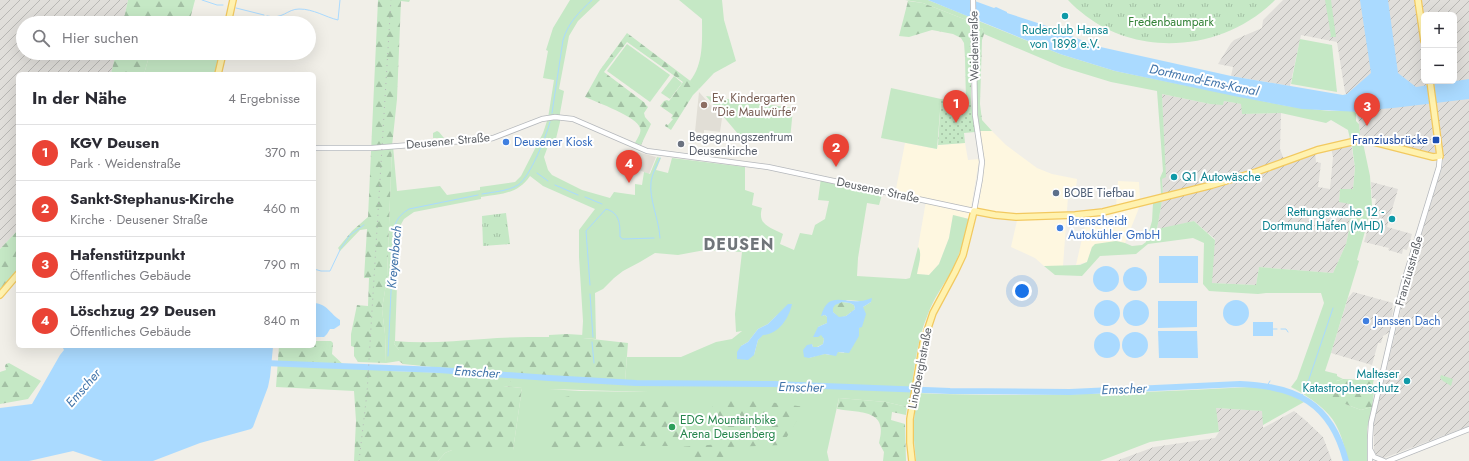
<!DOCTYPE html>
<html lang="de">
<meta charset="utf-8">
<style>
body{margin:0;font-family:Jost,sans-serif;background:#f7f7f7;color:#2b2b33}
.controls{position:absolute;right:12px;top:12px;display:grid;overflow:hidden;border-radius:6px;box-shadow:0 4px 16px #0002}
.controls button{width:36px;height:36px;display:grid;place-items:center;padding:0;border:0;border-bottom:1px solid #e1e1e2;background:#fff;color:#2b2b33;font:20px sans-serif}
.you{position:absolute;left:1022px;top:291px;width:14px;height:14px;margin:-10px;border:3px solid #fff;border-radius:50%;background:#1a73e8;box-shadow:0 0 0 6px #1a73e833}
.badge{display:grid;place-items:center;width:26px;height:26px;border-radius:50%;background:#ea4335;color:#fff;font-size:13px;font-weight:700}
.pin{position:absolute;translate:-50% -33px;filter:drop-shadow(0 1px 2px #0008)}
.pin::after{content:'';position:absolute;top:21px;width:14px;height:12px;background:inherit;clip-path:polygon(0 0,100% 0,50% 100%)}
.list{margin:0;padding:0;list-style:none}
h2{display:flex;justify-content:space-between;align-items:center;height:52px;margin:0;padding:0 16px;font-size:17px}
h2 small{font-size:13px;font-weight:400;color:#7c7c81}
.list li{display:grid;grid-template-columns:26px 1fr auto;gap:12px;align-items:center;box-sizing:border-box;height:56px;padding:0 16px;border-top:1px solid #e1e1e2}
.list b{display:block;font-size:15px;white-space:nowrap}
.list p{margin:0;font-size:13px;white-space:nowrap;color:#7c7c81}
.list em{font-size:13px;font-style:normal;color:#7c7c81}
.icon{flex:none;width:22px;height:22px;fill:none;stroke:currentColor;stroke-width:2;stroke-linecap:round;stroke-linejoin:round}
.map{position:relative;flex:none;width:1469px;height:461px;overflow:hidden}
.search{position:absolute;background:#fff;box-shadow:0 4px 16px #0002;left:16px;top:16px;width:300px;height:44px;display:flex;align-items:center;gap:10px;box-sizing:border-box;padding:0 14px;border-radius:22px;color:#7c7c81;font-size:15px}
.panel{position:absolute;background:#fff;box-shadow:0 4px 16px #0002;left:16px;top:72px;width:300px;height:276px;border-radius:6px}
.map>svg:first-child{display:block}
.commercial{fill:#fef7e0}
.industrial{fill:url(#industrial-furrows);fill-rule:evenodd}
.education{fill:#e1ded6}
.grass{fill:#c5e8c5;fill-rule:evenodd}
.forest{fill:url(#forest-firs)}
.park{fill:url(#park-tufts)}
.garden{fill:url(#garden-dots)}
.water{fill:#aadaff;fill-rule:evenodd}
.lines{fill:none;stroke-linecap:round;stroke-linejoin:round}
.stream{stroke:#aadaff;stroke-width:1}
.river{stroke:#aadaff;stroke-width:6}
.minor-casing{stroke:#b5b8bc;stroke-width:6}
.major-casing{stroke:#f2c960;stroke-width:8}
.minor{stroke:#fff;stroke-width:4.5}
.major{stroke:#fff2af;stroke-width:5.5}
.rail{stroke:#b6b7b8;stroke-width:1;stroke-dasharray:1 5;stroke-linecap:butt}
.culture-dot{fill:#0f9aa8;stroke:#fff;stroke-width:1.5}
.education-dot{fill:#8d6e63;stroke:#fff;stroke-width:1.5}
.transit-dot{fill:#1a4fb4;stroke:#fff;stroke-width:1.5}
.shop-dot{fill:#3f7fe0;stroke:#fff;stroke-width:1.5}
.worship-dot{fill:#6b7280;stroke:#fff;stroke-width:1.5}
.service-dot{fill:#5c6f8a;stroke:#fff;stroke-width:1.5}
.leisure-dot{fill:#2e9e5b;stroke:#fff;stroke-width:1.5}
.labels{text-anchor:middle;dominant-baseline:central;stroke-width:4;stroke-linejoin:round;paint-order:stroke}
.park-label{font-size:12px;fill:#348238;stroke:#fff}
.culture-label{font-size:12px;fill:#0d838f;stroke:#fff;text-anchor:end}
.street-label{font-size:12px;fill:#5f6368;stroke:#fff}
.education-label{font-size:12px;fill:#785e54;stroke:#fff;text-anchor:start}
.worship-label{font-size:12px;fill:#5b616d;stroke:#fff;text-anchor:start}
.transit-label{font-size:12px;fill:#164399;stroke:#fff;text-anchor:end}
.shop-label{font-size:12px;fill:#366cbe;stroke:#fff;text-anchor:start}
.service-label{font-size:12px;fill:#4e5e75;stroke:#fff;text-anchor:start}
.leisure-label{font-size:12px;fill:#27864d;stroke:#fff;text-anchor:start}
.water-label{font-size:13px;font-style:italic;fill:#4174aa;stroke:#fff}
.district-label{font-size:16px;font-weight:bold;letter-spacing:1px;fill:#70757a;stroke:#fff}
</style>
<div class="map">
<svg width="1469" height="461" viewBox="0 0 1469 461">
<defs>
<pattern id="industrial-furrows" width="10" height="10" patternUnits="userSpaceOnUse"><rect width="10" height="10" fill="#e0deda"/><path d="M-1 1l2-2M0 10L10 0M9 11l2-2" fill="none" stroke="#b9b8b5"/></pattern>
<pattern id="forest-firs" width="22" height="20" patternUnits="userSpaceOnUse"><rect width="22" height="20" fill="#c5e8c5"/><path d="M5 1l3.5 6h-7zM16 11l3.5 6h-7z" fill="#a3c0a4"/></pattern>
<pattern id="park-tufts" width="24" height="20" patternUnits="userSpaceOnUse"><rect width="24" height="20" fill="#c5e8c5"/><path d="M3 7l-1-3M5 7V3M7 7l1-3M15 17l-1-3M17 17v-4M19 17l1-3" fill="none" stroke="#a3c0a4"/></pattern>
<pattern id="garden-dots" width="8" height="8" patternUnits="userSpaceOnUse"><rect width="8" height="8" fill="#c5e8c5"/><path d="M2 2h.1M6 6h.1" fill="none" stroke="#a3c0a4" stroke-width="1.8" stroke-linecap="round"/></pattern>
</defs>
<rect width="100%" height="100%" fill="#f1efe8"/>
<g class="commercial">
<path d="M 980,131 L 992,131 L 1006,145 L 1037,168 L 1052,174 L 1077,179 L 1075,197 L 1068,197 L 1063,266 L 1044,266 L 1035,258 L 1011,247 L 1018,216 L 977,212 L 983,179 L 983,157 Z"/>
<path d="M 905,143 L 937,149 L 938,145 L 965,143 L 968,160 L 979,159 L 979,161 L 969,219 L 953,215 L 949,238 L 939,264 L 929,275 L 917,274 L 920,260 L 920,250 L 918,247 L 926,201 L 895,194 Z"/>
<path d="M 1118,181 L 1139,182 L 1140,199 L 1139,208 L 1125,243 L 1116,241 L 1092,247 L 1087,262 L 1076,265 L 1088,212 L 1116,207 Z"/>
</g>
<g class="industrial">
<path d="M 0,0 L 128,0 L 123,23 L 23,23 L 23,53 L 116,53 L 111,74 L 18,74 L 18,230 L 0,249 Z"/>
<path d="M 1283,0 L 1469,0 L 1469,426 L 1384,458 L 1377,457 L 1374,451 L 1374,422 L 1410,271 L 1443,164 L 1443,156 L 1360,135 L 1358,114 L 1345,92 L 1337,42 L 1301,35 L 1290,86 L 1231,76 L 1233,67 L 1218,64 L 1231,43 L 1234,40 L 1262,28 L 1263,20 ZM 1424,15 L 1454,15 L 1454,81 L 1424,81 Z"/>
<path d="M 1162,94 L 1210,104 L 1223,104 L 1224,101 L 1242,104 L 1242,114 L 1281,113 L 1280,149 L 1283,157 L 1287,161 L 1315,152 L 1316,162 L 1321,163 L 1318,187 L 1330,189 L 1333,157 L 1331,148 L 1351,143 L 1355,168 L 1353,189 L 1340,189 L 1339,201 L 1350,203 L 1349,230 L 1346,244 L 1333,273 L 1259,267 L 1256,285 L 1211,283 L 1215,239 L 1194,221 L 1157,230 L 1163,194 L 1162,179 L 1165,166 Z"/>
<path d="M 1371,182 L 1398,189 L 1387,227 L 1412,234 L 1407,250 L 1403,249 L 1402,254 L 1388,250 L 1389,248 L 1364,242 L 1374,209 L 1376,199 L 1372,198 Z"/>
<path d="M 1353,292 L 1393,303 L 1392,309 L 1393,310 L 1389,332 L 1383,336 L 1381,343 L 1378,343 L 1372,365 L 1331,353 L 1348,298 Z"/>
<path d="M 1215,408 L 1263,411 L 1263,428 L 1294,411 L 1304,419 L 1323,437 L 1332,461 L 1116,461 L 1154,447 L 1215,438 L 1219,432 Z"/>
</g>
<g class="education">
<path d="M 699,92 L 722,118 L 720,132 L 704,130 L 704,133 L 695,132 Z"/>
<path d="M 630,150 L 656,157 L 649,174 L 624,164 Z"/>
</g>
<g class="grass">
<path d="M 570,0 L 600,0 L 578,21 L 569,36 L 559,89 L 564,91 L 560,113 L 560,122 L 554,147 L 548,146 L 544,157 L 548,170 L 552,175 L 582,190 L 610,198 L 614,192 L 635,195 L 635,184 L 642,185 L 644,172 L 650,174 L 657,157 L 661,158 L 656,170 L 668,173 L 672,158 L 745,167 L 745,190 L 754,193 L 752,205 L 762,208 C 757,225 770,227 783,234 L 780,244 L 794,250 L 800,233 L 812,235 L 815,225 L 825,219 L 829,201 L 818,200 L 821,178 L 883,191 L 879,205 L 867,203 L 858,258 L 857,276 L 906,279 L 910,278 L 918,247 C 923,254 918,266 917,274 L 929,275 L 939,264 L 949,238 L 953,215 L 969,219 C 965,238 959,257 950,274 C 942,287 933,300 928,314 C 916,342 914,372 910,401 L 907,407 L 886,402 L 839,398 L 827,452 L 829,461 L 438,461 L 445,453 L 452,450 L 513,450 L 522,388 L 502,386 L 518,376 L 549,378 L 625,381 L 627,357 L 681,357 L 716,342 L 732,339 L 742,331 L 736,332 L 735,314 L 742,252 L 705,250 L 678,255 L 655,253 L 640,262 L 623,271 L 614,278 L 603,289 L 595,293 L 596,339 L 582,338 L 583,321 L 579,257 L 579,230 L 595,209 L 543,186 L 530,176 C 518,194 501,194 481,197 L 481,199 L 414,212 L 404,219 L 399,228 L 395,341 L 394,344 L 399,350 L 399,361 L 386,363 L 385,334 L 382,309 L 387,278 L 392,146 L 393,146 L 397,191 L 440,186 L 447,195 L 480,190 L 480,187 L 515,182 L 521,176 L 543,133 L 548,118 L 554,80 L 543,78 L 548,51 L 546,50 L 553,28 ZM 847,300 L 871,302 L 863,307 L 859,328 L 844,353 L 838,352 L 829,355 L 825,354 L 819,355 L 809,358 L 812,344 L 813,347 L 817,347 L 823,344 L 824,339 L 818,327 L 827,323 L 827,317 L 825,315 L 822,316 ZM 778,314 L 758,340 L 754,355 L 741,346 L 748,342 L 758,329 L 768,324 ZM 549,389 L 648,392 L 580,391 Z"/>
<path d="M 679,0 L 722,0 L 724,20 L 736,61 L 714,73 L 699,89 L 690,81 C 704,64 702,39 702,19 Z"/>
<path d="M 905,0 L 928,0 L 970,17 L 969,21 L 923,3 Z"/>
<path d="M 1325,0 L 1331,0 L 1336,37 L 1329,37 L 1331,36 Z"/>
<path d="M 976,20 L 1060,54 L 1115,71 L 1287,106 L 1329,111 L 1353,111 L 1356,113 L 1356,121 L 1359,124 L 1360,135 L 1358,137 L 1350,139 L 1348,130 L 1331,120 L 1326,123 L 1281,113 L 1242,114 L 1241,104 L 1224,101 L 1223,105 L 1210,104 L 1162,94 L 1166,177 L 1162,179 L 1163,194 L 1161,194 L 1160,178 L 1163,171 L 1157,91 L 1111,82 L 1062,67 L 984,34 L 982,28 L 976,29 Z"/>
<path d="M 1300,39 L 1332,45 L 1337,92 L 1291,84 Z"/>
<path d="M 627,44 L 670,75 L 650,102 L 607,71 Z"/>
<path d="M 150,53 L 223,53 L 218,74 L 144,74 Z"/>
<path d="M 674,76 L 682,83 L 670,99 L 661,93 Z"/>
<path d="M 891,88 L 941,99 L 937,149 L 881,138 Z"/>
<path d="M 706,96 L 793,108 L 790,140 L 744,141 Z"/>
<path d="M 437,131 L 439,132 L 444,138 L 433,138 L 433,133 Z"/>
<path d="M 1363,143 L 1370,176 L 1372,206 L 1357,260 L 1359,261 L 1331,353 L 1325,371 L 1337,374 L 1337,376 L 1343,379 L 1336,381 L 1345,404 L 1361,410 L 1372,407 L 1367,429 L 1367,461 L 1348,461 C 1345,449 1342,436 1336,425 C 1329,410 1305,394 1291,387 L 1297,379 L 1324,303 L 1321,293 L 1266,293 L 1258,294 L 1209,291 L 1203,284 L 1204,243 L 1193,238 L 1148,244 L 1136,254 L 1100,256 L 1082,276 L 1055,275 L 1044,266 L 1080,265 L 1087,262 L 1092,247 L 1095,244 L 1116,241 L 1125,243 L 1132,246 L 1142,245 L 1146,242 L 1152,221 L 1153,203 L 1162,201 L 1157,229 L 1194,221 L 1215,240 L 1212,283 L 1256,285 L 1259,267 L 1333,273 L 1346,244 L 1349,230 L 1350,204 L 1339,202 L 1340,189 L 1353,189 L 1355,168 L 1352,146 Z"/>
<path d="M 1441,375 L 1453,379 L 1451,386 L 1443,381 L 1440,378 Z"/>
<path d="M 1250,387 L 1270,389 C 1280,387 1295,397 1304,402 L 1263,425 L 1262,411 L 1216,408 L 1219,432 L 1150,442 L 1100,461 L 916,461 L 913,430 L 917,393 C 1028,398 1139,393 1250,387 Z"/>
</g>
<g class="forest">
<path d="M 128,0 L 195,0 L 189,23 L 123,23 Z"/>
<path d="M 378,0 L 410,0 L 409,2 L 401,1 L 397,99 L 392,146 L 387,278 L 382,309 L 385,334 L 386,363 L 358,362 L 354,356 L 354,347 L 351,346 L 351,334 L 357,305 L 368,306 L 369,278 L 364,278 L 367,229 L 360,230 L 340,251 L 338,248 L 352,231 L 368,217 Z"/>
<path d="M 908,1 L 923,3 L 969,21 L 969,26 L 971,27 L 971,102 L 966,102 L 965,57 L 964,43 L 961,38 L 953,34 L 932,30 L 909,37 L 899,36 Z"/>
<path d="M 982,28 L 984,34 L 982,40 L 980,104 L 982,120 L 992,131 L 980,131 L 977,109 L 976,29 Z"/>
<path d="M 627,33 L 697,86 L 699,89 L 693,95 L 671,130 L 665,126 L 666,124 L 668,125 L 673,119 L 671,118 L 673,115 L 660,106 L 664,101 L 667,100 L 669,101 L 683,82 L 627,42 L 604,72 L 645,103 L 645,104 L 648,107 L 644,113 L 645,117 L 651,124 L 641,145 L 635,143 C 637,139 642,132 640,128 C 638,117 596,102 585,97 L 600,70 Z"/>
<path d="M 116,53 L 150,53 L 144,74 L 111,74 Z"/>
<path d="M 18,230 L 18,274 L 0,291 L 0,249 Z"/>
<path d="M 842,302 L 850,303 L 854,305 L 855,309 L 846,316 L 839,318 L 833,312 L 832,308 L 835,305 Z"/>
<path d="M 567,334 L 583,335 L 583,338 L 628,343 L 625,381 L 549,378 L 519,376 L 503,386 L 522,388 L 513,450 L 452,450 L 445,453 L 438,461 L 354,461 L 356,421 L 354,391 L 276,387 L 279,346 L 314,346 L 314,341 L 331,341 L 333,343 L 332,354 L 346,367 L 391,371 L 509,375 L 403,364 L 399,361 L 399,350 L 394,344 L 395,341 C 425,344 455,341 484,339 C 506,337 527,337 549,337 L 549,335 Z"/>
<path d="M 9,363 L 41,381 L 28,399 L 0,404 L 0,372 L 6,370 L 5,366 L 6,364 Z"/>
<path d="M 1368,378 L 1374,379 L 1373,383 L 1374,392 L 1372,407 L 1361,410 L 1345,404 L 1335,406 L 1328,400 L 1322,386 L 1343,379 L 1367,380 Z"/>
<path d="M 577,395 L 587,399 L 679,401 C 678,416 680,431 679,446 L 621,446 L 549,449 L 550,397 L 565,397 Z"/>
<path d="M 839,398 L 886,402 L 907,407 L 906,415 L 892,412 L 891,420 L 905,424 L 906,461 L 883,461 L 884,452 L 879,443 C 889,409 860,413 837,409 Z"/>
<path d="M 754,400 L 805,407 L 782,445 L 728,447 L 731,461 L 682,461 L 680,447 L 722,444 L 718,426 L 720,423 C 713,416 712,411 712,401 Z"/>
</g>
<g class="park">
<path d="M 1068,0 L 1275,0 C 1226,49 1143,59 1086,16 C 1080,11 1073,6 1068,0 Z"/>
<path d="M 506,213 L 510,244 L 483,246 L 482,216 Z"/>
</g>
<path class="garden" d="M 941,99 L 971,102 L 975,132 L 964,133 L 965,143 L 938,145 Z"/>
<g class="water">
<path d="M 928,0 L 972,0 L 994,8 L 996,7 L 1007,12 L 1007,13 L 1047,26 L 1096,46 L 1231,76 L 1343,95 L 1347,94 L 1371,73 L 1360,0 L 1388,0 L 1398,73 L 1416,87 L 1469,79 L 1469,99 L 1393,108 L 1368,110 L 1368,111 L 1360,112 L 1302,109 L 1234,96 L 1115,71 L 1060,54 Z"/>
<rect x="1159" y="256" width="39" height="27"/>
<circle cx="1106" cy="279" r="13"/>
<circle cx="1135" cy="279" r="12"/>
<path d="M 872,298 L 871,302 L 863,307 L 866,314 L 862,327 L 859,328 L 859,336 L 849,353 L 838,352 L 836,356 L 825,354 L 809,358 L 804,357 L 803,350 L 807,345 L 812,344 L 813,347 L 818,347 L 823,344 L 824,339 L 821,335 L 818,337 L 813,337 L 818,327 L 827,323 L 827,317 L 825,315 L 821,316 C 828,291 843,303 860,301 C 864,301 868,299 872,298 ZM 842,302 L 850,303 L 854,305 L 855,309 L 846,316 L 839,317 L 833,312 L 833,308 L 835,305 Z"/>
<circle cx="1136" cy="313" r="13"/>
<circle cx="1107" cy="313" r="13"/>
<circle cx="1236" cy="313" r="13"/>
<path d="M 1158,301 L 1197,301 L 1197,327 L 1158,328 Z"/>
<path d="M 314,303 C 328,304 330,314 340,320 L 340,325 L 334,329 L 330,329 L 327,334 L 324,337 L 314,337 Z"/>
<path d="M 788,304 L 792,304 C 789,318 779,334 763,335 L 758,340 L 754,355 L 748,360 L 737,359 L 737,352 L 741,346 L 748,342 L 758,329 L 768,324 Z"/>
<rect x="1253" y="322" width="20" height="14"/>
<path d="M 1158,331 L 1197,331 L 1198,358 L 1159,358 Z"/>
<circle cx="1107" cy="345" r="13"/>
<circle cx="1135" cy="345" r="13"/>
<path d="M 64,346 L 273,346 L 273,347 L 270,377 L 268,387 L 253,427 L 251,429 L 200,443 L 153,461 L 103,461 L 73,451 L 29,461 L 0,461 L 0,408 L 32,404 L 60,355 L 64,350 L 63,348 Z"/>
</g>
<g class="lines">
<g class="stream">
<path d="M 202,0 L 217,5 L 223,5"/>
<path d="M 236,8 L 264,15"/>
<path d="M 267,16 C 283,20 287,9 299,9 C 314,9 325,17 338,20 L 340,0"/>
<path d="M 552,113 L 563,40 C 568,23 579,12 592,0"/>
<path d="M 537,173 L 548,181"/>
<path d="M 555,185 L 578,195"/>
<path d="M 482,194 C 493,192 508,191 518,185 C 530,177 546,137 550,122"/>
<path d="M 585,197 L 602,204"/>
<path d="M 660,238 C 659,219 649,200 651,182 C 652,174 657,165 660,158"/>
<path d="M 341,248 L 350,235 L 364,225"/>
<path d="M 314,269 L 321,271 L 330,271 L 340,250"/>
<path d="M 590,285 L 586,231 L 606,209 C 620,213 620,224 620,237 L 623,239 L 654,238"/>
<path d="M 590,294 L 593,337"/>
<path d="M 1273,329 L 1277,329"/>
<path d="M 1281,329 L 1286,329 L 1288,332"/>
<path d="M 592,342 L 594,363"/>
<path d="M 388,356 L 394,228 C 397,218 401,214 409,209 L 478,195"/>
<path d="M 1267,386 L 1270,381"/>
<path d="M 1298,396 L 1302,395 L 1305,391 L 1333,308"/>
</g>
<path class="river" d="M 264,363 L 439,370 L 549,378 L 636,383 L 774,384 L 950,391 L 1070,392 L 1240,384 C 1296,386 1331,403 1346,461"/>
<g class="minor-casing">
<g id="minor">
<path d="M 314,148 L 372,148 L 488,139 L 493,138 L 542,119 L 555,117 L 573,119 L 647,151 L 768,167 L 974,211 L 980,179 L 982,162 L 975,115 L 973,0"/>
<path d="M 1371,451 L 1374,457 L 1384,461"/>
<path d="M 1370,461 L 1370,439 L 1371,423 L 1403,285 L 1439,167 L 1440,156"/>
<path d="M 1388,461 L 1469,429"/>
</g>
</g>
<g class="major-casing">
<g id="major">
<path d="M 1418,0 L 1424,41"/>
<path d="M 228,23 L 233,0"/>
<path d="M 218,74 L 223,53"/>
<path d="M 0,295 L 18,274"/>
<path d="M 912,461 L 910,443 L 910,419 L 923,343 L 933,313 L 955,272 L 963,255 L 974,211 L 995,215 L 1016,217 L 1075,215 L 1103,212 L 1212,185 L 1256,172 L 1317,150 L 1360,140 L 1370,141 L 1433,157 L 1440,156 L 1430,81"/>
</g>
</g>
<use href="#minor" class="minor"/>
<use href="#major" class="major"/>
<path class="rail" d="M 359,461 L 367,393 L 391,0"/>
</g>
<g class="culture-dot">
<circle cx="1065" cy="16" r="4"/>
<circle cx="1174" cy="177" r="4"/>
<circle cx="1392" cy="219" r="4"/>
<circle cx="1407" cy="381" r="4"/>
</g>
<circle class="education-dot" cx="704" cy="105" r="4"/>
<rect class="transit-dot" x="1432" y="136" width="8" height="8" rx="2"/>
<g class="shop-dot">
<circle cx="506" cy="142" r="4"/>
<circle cx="1060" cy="228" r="4"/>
<circle cx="1366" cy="321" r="4"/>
</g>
<circle class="worship-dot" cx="681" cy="144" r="4"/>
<circle class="service-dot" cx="1056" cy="193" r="4"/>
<circle class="leisure-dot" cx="672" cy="427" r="4"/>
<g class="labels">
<g class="park-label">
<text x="1171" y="22">Fredenbaumpark</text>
</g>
<g class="culture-label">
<text x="1065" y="30" text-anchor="middle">Ruderclub Hansa<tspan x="1065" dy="14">von 1898 e.V.</tspan></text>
<text x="1182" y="177" text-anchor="start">Q1 Autowäsche</text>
<text x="1384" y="212">Rettungswache 12 -<tspan x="1384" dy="14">Dortmund Hafen (MHD)</tspan></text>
<text x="1399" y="374">Malteser<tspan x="1399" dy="14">Katastrophenschutz</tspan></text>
</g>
<g class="street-label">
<text transform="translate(974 46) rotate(-91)">Weidenstraße</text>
<text transform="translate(448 141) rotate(-5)">Deusener Straße</text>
<text transform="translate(878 190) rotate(12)">Deusener Straße</text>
<text transform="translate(1409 271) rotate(-74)">Franziusstraße</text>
<text transform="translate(920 368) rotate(-79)">Lindberghstraße</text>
</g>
<g class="education-label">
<text x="712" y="98">Ev. Kindergarten<tspan x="712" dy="14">"Die Maulwürfe"</tspan></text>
</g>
<g class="worship-label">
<text x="689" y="137">Begegnungszentrum<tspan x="689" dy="14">Deusenkirche</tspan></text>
</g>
<g class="transit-label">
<text x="1428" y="140">Franziusbrücke</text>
</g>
<g class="shop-label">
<text x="514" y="142">Deusener Kiosk</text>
<text x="1068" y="221">Brenscheidt<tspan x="1068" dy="14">Autokühler GmbH</tspan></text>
<text x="1374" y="321">Janssen Dach</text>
</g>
<g class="service-label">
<text x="1064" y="193">BOBE Tiefbau</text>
</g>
<g class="leisure-label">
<text x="680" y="420">EDG Mountainbike<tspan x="680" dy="14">Arena Deusenberg</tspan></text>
</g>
<g class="water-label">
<text transform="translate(1204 80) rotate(12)">Dortmund-Ems-Kanal</text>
<text transform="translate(394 257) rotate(-85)">Kreyenbach</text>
<text transform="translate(477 372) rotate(4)">Emscher</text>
<text transform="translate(801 387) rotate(1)">Emscher</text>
<text transform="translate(83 388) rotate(-49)">Emscher</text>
<text transform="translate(1124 389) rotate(-2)">Emscher</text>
</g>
<g class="district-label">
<text x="739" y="244">DEUSEN</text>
</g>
</g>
</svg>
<div class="controls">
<button>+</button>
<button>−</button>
</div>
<div class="you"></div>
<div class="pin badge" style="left:956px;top:123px">1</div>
<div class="pin badge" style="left:836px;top:167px">2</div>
<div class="pin badge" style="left:1367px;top:126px">3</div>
<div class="pin badge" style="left:629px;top:183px">4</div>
<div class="search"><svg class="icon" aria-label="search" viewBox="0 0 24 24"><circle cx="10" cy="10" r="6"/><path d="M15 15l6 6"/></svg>Hier suchen</div>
<section class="panel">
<h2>In der Nähe<small>4 Ergebnisse</small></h2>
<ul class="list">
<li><span class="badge">1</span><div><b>KGV Deusen</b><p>Park · Weidenstraße</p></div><em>370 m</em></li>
<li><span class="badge">2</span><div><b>Sankt-Stephanus-Kirche</b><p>Kirche · Deusener Straße</p></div><em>460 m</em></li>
<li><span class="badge">3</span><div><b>Hafenstützpunkt</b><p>Öffentliches Gebäude</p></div><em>790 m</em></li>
<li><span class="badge">4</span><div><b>Löschzug 29 Deusen</b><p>Öffentliches Gebäude</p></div><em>840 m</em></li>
</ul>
</section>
</div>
